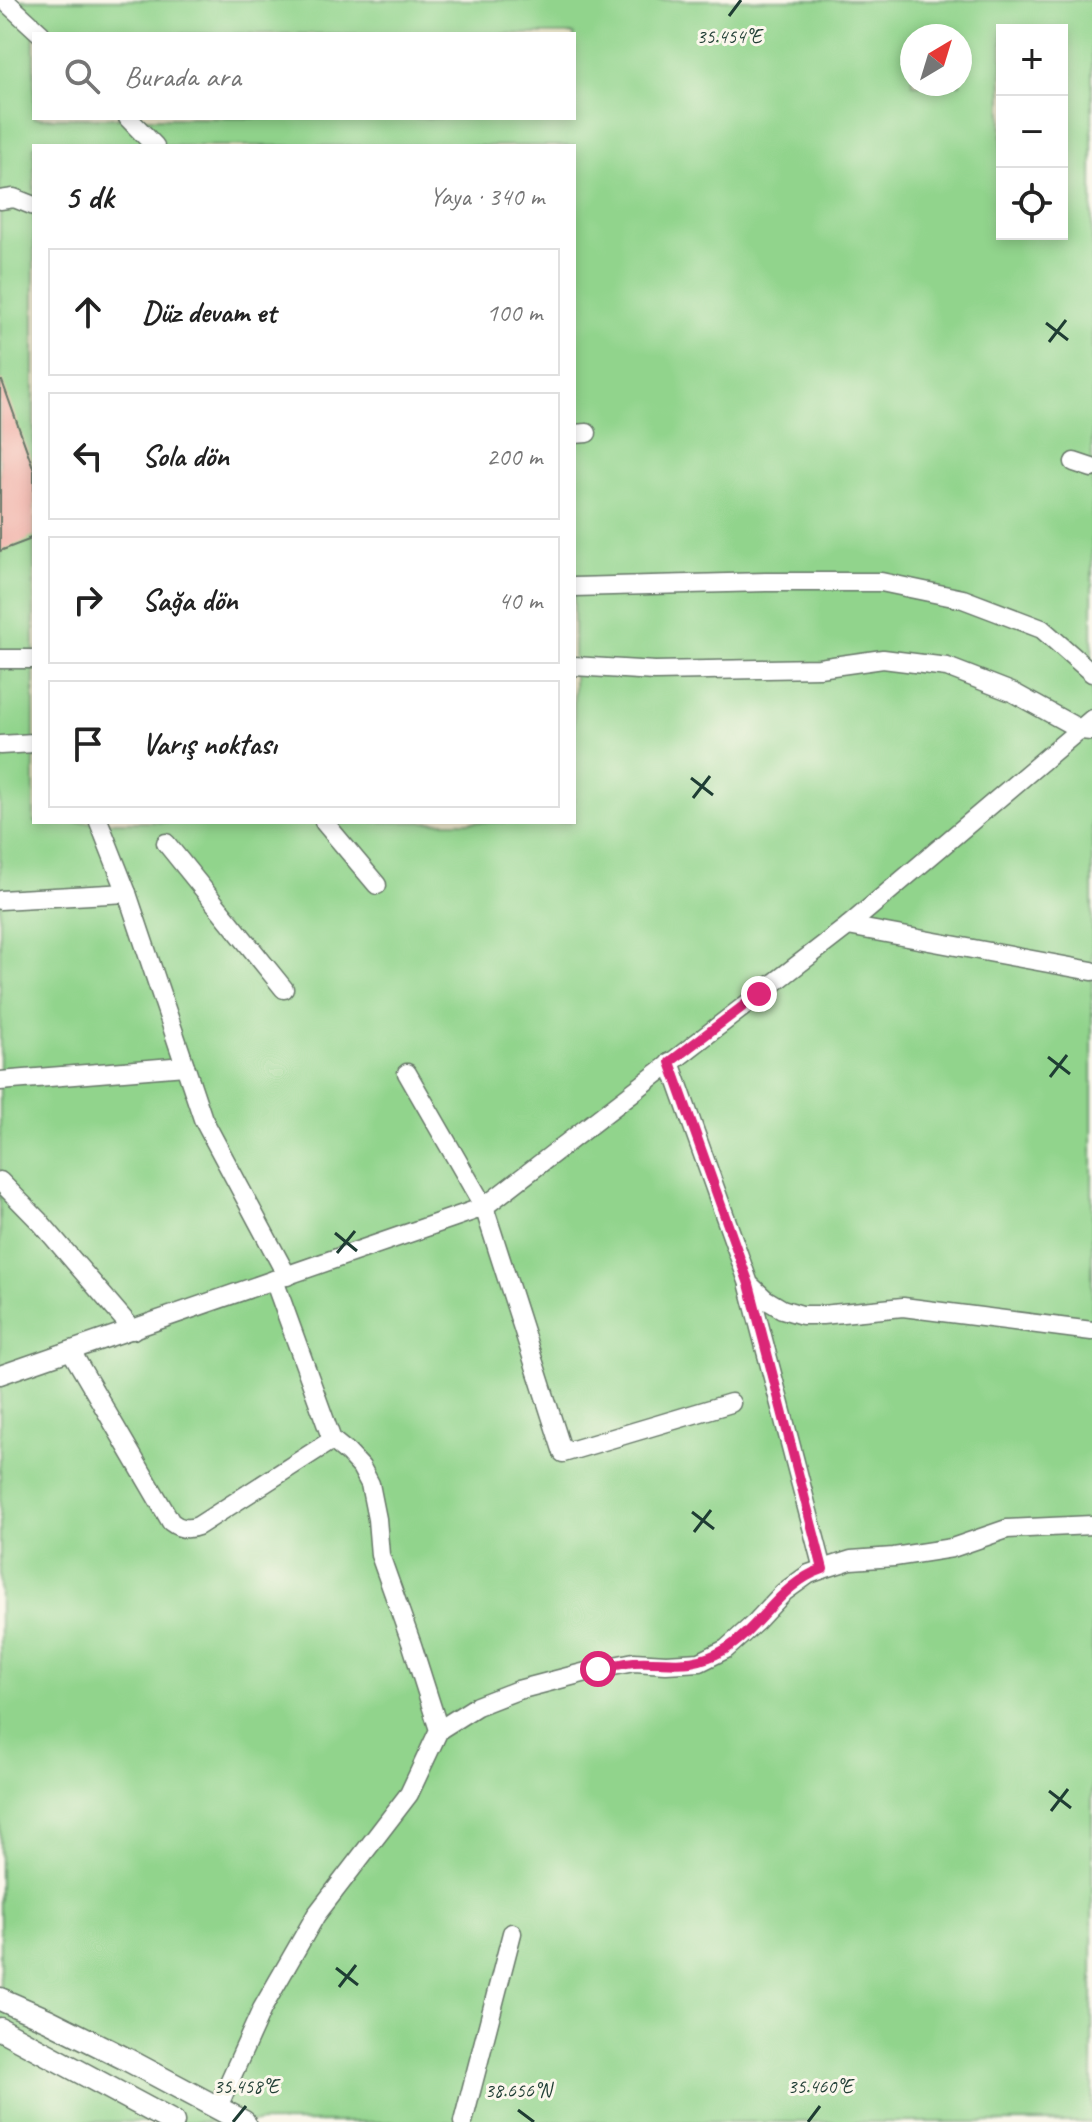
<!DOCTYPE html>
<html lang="tr">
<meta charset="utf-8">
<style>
body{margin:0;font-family:Caveat,sans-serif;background:#f2f2f2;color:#222}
.controls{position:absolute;right:24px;top:24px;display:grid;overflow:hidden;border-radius:0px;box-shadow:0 4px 12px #0003}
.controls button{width:72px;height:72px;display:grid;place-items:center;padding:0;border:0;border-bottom:2px solid #e0e0e0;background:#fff;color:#222;font:40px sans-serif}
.compass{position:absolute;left:900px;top:24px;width:72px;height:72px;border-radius:50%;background:#fff;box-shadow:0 4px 12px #0003;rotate:38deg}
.stop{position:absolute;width:24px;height:24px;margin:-18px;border:6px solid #db2777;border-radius:50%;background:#fff}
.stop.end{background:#db2777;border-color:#fff;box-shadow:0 2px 8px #0008}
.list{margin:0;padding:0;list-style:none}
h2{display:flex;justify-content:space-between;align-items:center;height:104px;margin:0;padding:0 32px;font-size:34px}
h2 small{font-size:26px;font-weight:400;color:#767676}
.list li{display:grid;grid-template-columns:52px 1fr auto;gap:24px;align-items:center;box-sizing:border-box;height:128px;margin:0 16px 16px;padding:0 16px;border:2px solid #e0e0e0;border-radius:0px}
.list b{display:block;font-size:30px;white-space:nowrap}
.list em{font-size:26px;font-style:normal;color:#767676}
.icon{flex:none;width:44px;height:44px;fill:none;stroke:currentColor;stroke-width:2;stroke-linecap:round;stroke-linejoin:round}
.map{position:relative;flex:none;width:1092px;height:2122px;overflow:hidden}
.search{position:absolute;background:#fff;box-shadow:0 4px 12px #0003;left:32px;top:32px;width:544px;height:88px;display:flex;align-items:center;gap:20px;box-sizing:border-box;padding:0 28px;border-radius:0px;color:#767676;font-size:30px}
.panel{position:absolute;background:#fff;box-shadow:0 4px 12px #0003;left:32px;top:144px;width:544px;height:680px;border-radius:0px}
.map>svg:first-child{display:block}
.green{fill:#91d48c;stroke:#588860;stroke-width:2;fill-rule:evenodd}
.building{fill:#f1b0a7}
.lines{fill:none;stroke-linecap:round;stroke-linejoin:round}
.minor-casing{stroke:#677869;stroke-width:21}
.major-casing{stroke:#677869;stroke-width:25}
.minor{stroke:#fff;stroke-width:18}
.major{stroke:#fff;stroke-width:22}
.route{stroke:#db2777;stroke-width:10}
.ticks{fill:none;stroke:#1f3d34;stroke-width:3}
.ticks-label{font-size:20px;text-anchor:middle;fill:#1f3d34;stroke:#fbf7ec;stroke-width:6;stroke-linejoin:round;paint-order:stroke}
</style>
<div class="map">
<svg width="1092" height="2122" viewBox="0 0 1092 2122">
<rect width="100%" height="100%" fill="#fbf7ec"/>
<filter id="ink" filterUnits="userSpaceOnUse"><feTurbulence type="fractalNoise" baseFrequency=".0125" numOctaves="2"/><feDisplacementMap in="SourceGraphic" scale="16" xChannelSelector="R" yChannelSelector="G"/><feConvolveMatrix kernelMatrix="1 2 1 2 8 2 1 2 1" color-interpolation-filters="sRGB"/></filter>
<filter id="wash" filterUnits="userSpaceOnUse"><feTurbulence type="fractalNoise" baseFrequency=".006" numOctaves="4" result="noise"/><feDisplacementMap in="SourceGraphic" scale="32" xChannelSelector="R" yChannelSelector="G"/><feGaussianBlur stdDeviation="1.8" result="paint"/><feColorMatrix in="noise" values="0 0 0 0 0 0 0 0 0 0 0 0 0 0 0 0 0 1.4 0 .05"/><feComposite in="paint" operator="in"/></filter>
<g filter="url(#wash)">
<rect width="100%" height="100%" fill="#eee7cb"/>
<path class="green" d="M 0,0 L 1092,0 L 1092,2122 L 0,2122 ZM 1002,30 L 1062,30 L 1062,234 L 1002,234 ZM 34,34 L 574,34 L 574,118 L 34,118 ZM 912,36 L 960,36 L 960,84 L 912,84 ZM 34,146 L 574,146 L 574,822 L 34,822 Z"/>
<g id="blocks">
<path class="building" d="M 0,381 L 2,381 L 34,470 L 34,536 L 28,538 L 29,540 L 0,551 Z"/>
</g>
</g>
<g filter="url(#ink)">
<use href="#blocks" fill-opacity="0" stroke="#677869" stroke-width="2"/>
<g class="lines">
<g class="minor-casing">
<g id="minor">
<path d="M 4,0 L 41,34"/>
<path d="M 128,118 L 155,146"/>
<path d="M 0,200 L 14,198 L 34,206"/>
<path d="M 574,434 L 587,433"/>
<path d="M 1074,462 L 1092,468"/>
<path d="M 574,587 L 766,582 L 881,582 L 963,599 L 1042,629 L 1092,673"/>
<path d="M 0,659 L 34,659"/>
<path d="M 574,666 L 655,671 L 819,668 L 883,659 L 947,667 L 1014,693 L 1081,730 L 1091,731"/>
<path d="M 0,745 L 34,743"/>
<path d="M 99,822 L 127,893 L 203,1119 L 287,1276"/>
<path d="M 324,822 L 377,885"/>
<path d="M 166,843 L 284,989"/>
<path d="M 0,900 L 127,893"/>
<path d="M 848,926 L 1092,971"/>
<path d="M 670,1062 L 749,1284 L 765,1299 L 782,1309 L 802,1315 L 822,1315 L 903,1307 L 1092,1331"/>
<path d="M 407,1073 L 484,1207 L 563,1453 L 731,1403"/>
<path d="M 0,1081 L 185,1066"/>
<path d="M 0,1181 L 41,1223 L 133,1330"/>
<path d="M 749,1286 L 823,1569"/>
<path d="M 71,1351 L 171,1522 C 180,1529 188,1530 198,1526 L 332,1440"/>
<path d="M 0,1375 L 484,1207 L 848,926 L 1092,719"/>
<path d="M 439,1730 L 477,1706 L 518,1690 L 598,1669 L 634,1662 L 666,1664 L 700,1662 L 726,1649 L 756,1622 L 784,1592 L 809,1574 L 823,1569 L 851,1560 L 894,1557 L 952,1548 L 1007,1529 L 1092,1525"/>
<path d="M 217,2109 L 262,2009 L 316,1915 L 409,1794 L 439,1730 L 412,1645 L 380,1555 L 377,1519 L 370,1484 L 361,1467 L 348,1453 L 332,1440 L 274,1280"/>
<path d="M 463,2122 L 512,1933"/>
</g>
</g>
<g class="major-casing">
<g id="major">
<path d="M 0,1999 L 48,2020 L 126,2059 L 244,2122"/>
<path d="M 0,2029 L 173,2122"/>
</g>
</g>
<use href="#minor" class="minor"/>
<use href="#major" class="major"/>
</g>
</g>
<g class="lines" filter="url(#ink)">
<path class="route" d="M 598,1669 C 610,1667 622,1663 634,1662 C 670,1660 689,1670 724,1650 C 761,1628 780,1583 823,1569 L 749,1284 L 670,1062 L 759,994"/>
</g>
<path class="ticks" d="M 729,16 L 741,0M 1046,323 L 1068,340M 1049,342 L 1066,320M 691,778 L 713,795M 693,798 L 710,776M 1048,1057 L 1070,1074M 1050,1077 L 1067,1055M 335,1233 L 357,1251M 337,1253 L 355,1231M 692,1512 L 714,1529M 694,1532 L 711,1510M 1049,1791 L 1071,1808M 1051,1811 L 1068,1789M 336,1968 L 358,1985M 339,1987 L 356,1965M 518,2110 L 534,2122M 233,2122 L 246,2106M 808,2122 L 820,2106"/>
<g class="ticks-label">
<text x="729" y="43">35.454°E</text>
<text x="246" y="2093">35.458°E</text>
<text x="820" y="2093">35.460°E</text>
<text x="518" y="2097">38.656°N</text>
</g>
</svg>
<div class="controls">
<button>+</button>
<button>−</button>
<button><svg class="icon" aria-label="locate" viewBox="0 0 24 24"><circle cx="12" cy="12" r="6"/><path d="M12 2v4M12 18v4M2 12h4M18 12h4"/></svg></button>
</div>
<svg class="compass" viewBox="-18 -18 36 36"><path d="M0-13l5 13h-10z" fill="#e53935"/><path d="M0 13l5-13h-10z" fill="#767676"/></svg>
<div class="stop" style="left:598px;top:1669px"></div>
<div class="stop end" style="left:759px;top:994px"></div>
<div class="search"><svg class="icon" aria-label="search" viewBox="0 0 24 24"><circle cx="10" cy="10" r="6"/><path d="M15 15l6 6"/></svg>Burada ara</div>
<section class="panel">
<h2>5 dk<small>Yaya · 340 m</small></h2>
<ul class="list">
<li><svg class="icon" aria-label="ahead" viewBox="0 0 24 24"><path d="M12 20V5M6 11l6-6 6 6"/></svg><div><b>Düz devam et</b></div><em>100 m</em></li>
<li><svg class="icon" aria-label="left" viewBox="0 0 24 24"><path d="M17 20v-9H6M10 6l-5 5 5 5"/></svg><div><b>Sola dön</b></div><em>200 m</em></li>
<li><svg class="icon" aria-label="right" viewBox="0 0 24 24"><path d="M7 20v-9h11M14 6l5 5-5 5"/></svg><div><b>Sağa dön</b></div><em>40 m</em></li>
<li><svg class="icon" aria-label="arrive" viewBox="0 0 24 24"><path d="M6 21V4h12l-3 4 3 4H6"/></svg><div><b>Varış noktası</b></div></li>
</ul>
</section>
</div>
